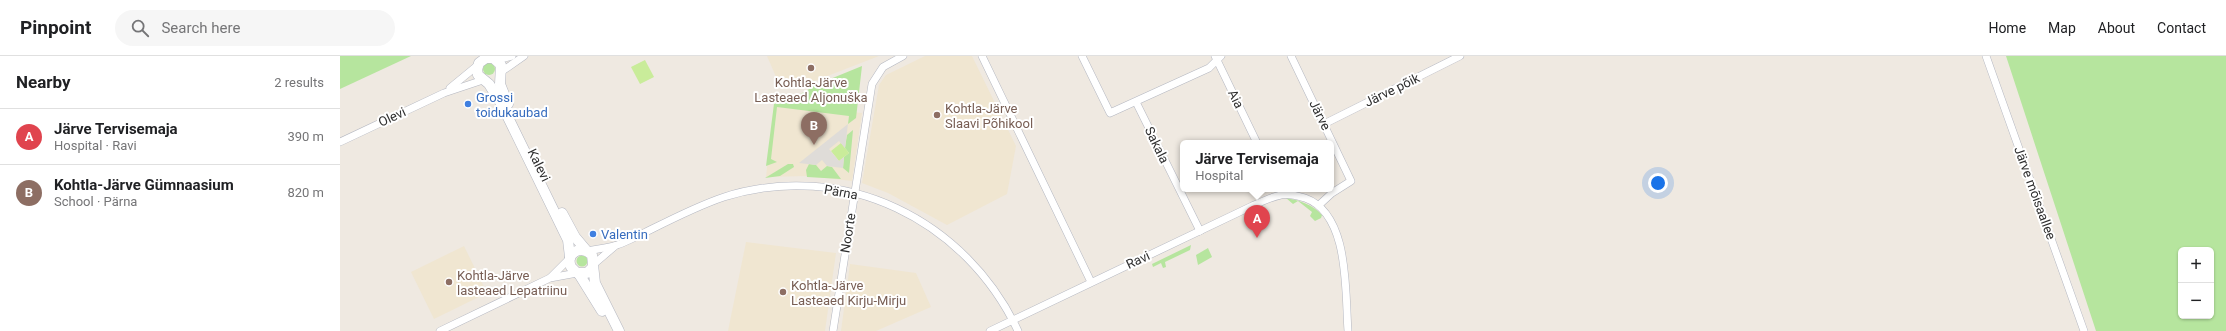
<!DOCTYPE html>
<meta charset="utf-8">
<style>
body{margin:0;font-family:Roboto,sans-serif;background:#f6f6f6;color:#202124}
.controls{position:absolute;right:12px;bottom:12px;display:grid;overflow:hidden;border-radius:6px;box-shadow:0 1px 3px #0004}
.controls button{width:36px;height:36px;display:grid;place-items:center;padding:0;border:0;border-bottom:1px solid #e0e0e0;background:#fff;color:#202124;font:20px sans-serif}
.you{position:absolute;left:1318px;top:127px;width:14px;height:14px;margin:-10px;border:3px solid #fff;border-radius:50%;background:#1a73e8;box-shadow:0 0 0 6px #1a73e833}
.badge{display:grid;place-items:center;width:26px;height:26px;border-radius:50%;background:#1a73e8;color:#fff;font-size:13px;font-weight:700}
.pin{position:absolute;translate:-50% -33px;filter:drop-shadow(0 1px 2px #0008)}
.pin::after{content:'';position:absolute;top:21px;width:14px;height:12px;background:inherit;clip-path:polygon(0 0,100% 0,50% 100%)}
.popup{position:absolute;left:840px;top:84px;width:154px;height:52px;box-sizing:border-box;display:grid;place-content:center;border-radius:6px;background:#fff;filter:drop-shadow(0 1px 3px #0005);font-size:13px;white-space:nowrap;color:#757577}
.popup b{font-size:15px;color:#202124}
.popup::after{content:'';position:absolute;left:50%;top:100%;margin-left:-8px;border:8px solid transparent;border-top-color:#fff}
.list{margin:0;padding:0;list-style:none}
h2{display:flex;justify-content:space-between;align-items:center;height:52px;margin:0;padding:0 16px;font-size:17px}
h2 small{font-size:13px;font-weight:400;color:#757577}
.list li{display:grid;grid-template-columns:26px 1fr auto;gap:12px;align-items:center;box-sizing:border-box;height:56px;padding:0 16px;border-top:1px solid #e0e0e0}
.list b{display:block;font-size:15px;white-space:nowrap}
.list p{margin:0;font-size:13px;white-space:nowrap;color:#757577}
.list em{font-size:13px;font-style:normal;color:#757577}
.icon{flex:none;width:22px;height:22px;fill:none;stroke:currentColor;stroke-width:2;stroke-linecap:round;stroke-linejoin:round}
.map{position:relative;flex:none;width:1886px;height:275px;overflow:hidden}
header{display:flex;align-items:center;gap:24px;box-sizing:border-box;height:56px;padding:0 20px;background:#fff;border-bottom:1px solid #e0e0e0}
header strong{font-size:19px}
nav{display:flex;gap:22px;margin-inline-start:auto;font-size:14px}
.search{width:280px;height:36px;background:#f6f6f6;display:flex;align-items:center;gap:10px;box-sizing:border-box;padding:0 14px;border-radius:22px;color:#757577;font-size:15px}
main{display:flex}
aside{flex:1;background:#fff}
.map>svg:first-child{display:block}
.education{fill:#f0e6d1}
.green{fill:#b6e59e;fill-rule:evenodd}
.pitch{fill:#c9ec9a}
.plaza{fill:#dfdcd8}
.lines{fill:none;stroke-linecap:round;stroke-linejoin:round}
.minor-casing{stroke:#b4b7c1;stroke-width:8}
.secondary-casing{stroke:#b4b7c1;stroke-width:11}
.minor{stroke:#fff;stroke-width:7}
.secondary{stroke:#fff;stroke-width:10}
.education-dot{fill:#8d6e63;stroke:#fff;stroke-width:1.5}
.shop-dot{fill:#3f7fe0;stroke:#fff;stroke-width:1.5}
.labels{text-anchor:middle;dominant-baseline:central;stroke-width:4;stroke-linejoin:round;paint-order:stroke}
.education-label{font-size:13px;fill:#785e54;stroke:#fff;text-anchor:start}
.street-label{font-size:13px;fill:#2e2e2e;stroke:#fff}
.shop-label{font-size:13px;fill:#366cbe;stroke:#fff;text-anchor:start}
</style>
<header>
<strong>Pinpoint</strong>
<div class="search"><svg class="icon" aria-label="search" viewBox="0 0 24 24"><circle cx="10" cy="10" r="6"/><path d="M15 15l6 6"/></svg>Search here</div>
<nav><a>Home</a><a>Map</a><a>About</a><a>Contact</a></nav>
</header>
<main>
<aside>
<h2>Nearby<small>2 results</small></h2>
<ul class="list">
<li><span class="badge" style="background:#e0444e">A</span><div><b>Järve Tervisemaja</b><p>Hospital · Ravi</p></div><em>390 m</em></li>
<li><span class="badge" style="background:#8d6e63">B</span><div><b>Kohtla-Järve Gümnaasium</b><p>School · Pärna</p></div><em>820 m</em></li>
</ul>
</aside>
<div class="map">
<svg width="1886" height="275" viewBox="0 0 1886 275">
<rect width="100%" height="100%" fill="#efe9e1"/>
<g class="education">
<path d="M 427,0 L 539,0 L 472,26 L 437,23 Z"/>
<path d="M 585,0 L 632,0 L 676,90 L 667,138 L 607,169 L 548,137 L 522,127 L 539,29 L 546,19 Z"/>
<path d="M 434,48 L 522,57 L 512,125 L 468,120 L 426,121 Z"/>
<path d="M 406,186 L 496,197 L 485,275 L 388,275 Z"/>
<path d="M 124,190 L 147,237 L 94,263 L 71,216 Z"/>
<path d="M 510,208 L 576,217 L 591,251 L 536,275 L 501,275 Z"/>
</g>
<g class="green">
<path d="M 0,0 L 71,0 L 0,33 Z"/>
<path d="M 1666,0 L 1886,0 L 1886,275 L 1756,275 ZM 1841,194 L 1871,194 L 1871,260 L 1841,260 Z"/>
<circle cx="149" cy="13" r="6"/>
<path d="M 522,10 L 516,62 L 508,68 L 509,60 L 437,51 L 431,103 L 437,106 L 426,110 L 434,48 L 450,44 L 478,28 Z"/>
<path d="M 513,74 L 509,117 L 503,112 L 504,101 L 509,97 L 505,92 L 507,79 Z"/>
<path d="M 448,108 L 453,108 L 454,111 L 440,120 L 425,122 Z"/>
<path d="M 469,108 L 476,109 L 481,115 L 487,110 L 492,111 L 501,123 L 467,121 L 466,114 Z"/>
<path d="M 946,142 C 958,144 974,149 982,159 L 981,162 L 975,165 L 970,160 L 972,156 L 958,145 L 953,148 Z"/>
<path d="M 851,189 L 850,194 L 825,206 L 826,211 L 823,212 L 821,207 L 813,211 L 812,208 Z"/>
<path d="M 868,192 L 872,201 L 858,209 L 856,199 Z"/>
<circle cx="242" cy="205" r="5.5"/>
</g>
<g class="pitch">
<path d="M 305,4 L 314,21 L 300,28 L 291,11 Z"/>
<path d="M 501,87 L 509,97 L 499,105 L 491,95 Z"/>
</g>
<path class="plaza" d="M 508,68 L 505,92 L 499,85 L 489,93 L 499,105 L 504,101 L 503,112 L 487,110 L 482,104 L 476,109 L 459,107 Z"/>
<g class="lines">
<g class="minor-casing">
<g id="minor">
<path d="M 642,0 L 751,226"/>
<path d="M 742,0 L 770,57 L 869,12 L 881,0"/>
<path d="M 875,0 L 917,87"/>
<path d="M 951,0 L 1011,125 L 992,137 L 979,149"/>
<path d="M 1646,0 L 1744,275"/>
<path d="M 157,4 L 172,0"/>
<path d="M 161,16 L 184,0"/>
<path d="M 110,32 L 138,9"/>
<path d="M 796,46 L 860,175"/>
<path d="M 984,68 L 1120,0"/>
<path d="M 0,86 L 104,37 L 143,24"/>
<path d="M 247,195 C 257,193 267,192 277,189 C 286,186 295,181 304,177 C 330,164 357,150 384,141 C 504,103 626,164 678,275"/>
<path d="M 254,208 L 275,190"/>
<path d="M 211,221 L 230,202"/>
<path d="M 100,275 L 210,222 L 237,217"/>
<path d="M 493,275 L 532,28 L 543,11 L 563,0"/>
<path d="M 650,275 L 912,150 C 921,146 931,141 941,139 C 948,137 958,140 965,142 C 1010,158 1005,236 1008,275"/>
</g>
</g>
<g class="secondary-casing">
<g id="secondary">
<path d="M 151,0 L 161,9 L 160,28 L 168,48"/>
<path d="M 154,2 L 146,2 L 139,7 L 137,14 L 138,19 L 149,28 L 162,49 L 228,184 L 230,201"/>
<path d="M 222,157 L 235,181 L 246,194"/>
<path d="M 253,211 L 247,217 L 237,217 L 231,211 C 225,197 241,188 252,199 L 255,227 L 279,275"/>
<path d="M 239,218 L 262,255"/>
</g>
</g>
<use href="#minor" class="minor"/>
<use href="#secondary" class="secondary"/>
</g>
<g class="education-dot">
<circle cx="471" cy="12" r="4"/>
<circle cx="597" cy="59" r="4"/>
<circle cx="109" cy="226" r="4"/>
<circle cx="443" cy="236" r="4"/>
</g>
<g class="shop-dot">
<circle cx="128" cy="48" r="4"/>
<circle cx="253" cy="178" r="4"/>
</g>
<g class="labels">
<g class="education-label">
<text x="471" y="26" text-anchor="middle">Kohtla-Järve<tspan x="471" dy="15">Lasteaed Aljonuška</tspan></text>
<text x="605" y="52">Kohtla-Järve<tspan x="605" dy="15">Slaavi Põhikool</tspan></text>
<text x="117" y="219">Kohtla-Järve<tspan x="117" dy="15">lasteaed Lepatriinu</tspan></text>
<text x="451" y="229">Kohtla-Järve<tspan x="451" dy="15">Lasteaed Kirju-Mirju</tspan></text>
</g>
<g class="street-label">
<text transform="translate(1052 34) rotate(-26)">Järve põik</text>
<text transform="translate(896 43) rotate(64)">Aia</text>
<text transform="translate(980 59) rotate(64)">Järve</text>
<text transform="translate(52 61) rotate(-25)">Olevi</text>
<text transform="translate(817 89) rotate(64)">Sakala</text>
<text transform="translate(199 109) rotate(64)">Kalevi</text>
<text transform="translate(501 136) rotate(10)">Pärna</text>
<text transform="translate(1695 137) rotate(70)">Järve mõisaallee</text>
<text transform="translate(508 177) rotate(-81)">Noorte</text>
<text transform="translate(798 204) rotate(-25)">Ravi</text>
</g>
<g class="shop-label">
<text x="136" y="41">Grossi<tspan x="136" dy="15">toidukaubad</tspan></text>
<text x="261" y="178">Valentin</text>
</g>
</g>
</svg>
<div class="controls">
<button>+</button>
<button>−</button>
</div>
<div class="you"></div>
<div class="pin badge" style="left:917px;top:182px;background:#e0444e">A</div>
<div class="popup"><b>Järve Tervisemaja</b>Hospital</div>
<div class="pin badge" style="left:474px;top:89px;background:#8d6e63">B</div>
</div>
</main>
